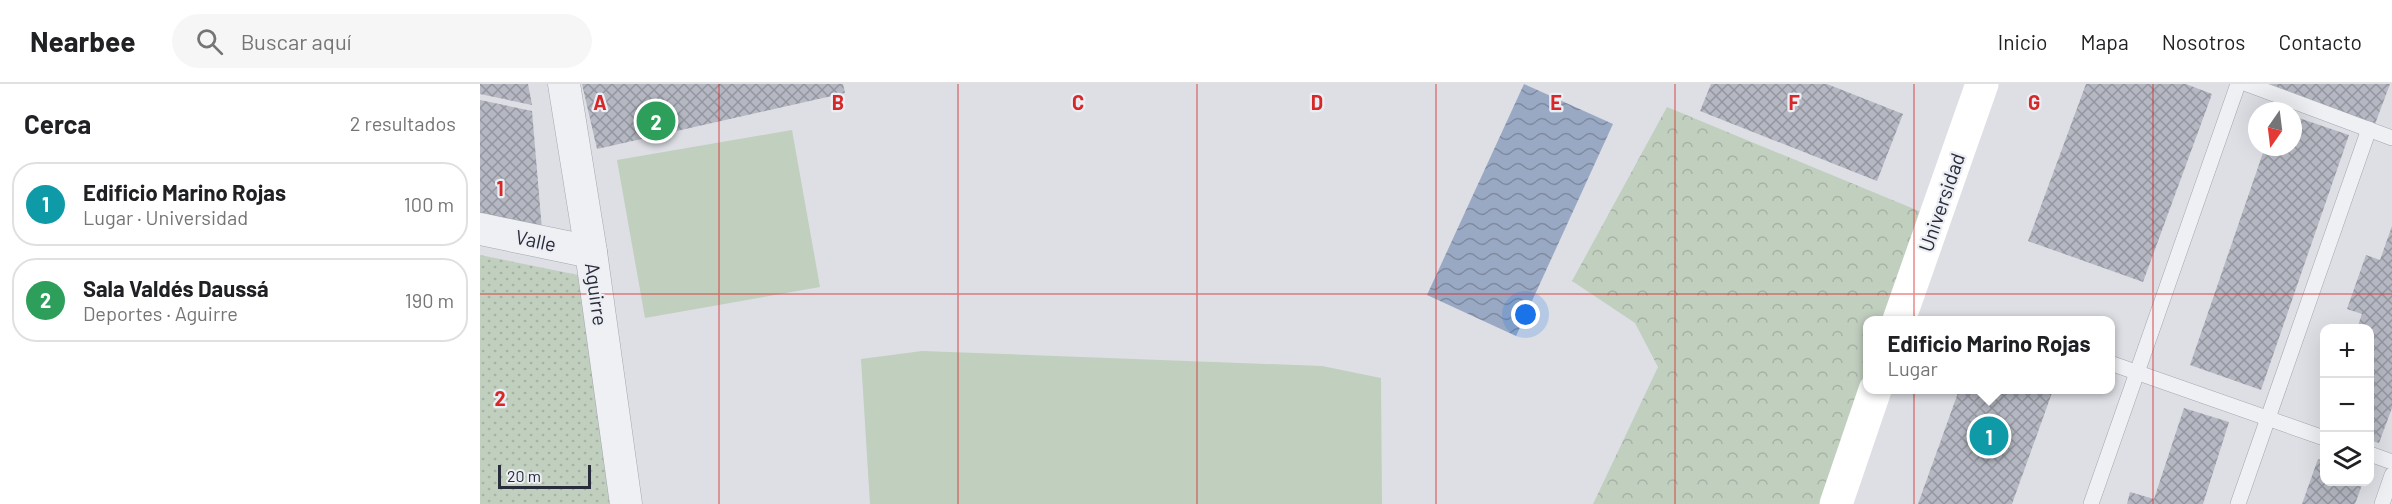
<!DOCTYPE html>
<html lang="es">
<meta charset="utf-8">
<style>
body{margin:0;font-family:Barlow,sans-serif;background:#f6f6f6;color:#202124}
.controls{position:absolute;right:18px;bottom:18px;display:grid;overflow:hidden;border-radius:12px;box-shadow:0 6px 24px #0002}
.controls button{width:54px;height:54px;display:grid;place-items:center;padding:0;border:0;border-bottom:2px solid #e0e0e0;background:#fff;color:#202124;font:30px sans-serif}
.compass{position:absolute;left:1768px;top:18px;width:54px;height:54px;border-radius:50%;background:#fff;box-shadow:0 6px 24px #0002;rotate:194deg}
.scale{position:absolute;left:18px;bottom:15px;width:93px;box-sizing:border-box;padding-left:6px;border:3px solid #282c3b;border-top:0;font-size:16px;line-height:21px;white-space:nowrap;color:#282c3b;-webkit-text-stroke:4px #eceef3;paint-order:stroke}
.you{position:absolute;left:1046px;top:231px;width:21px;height:21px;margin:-15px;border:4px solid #fff;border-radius:50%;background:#1a73e8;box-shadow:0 0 0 9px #1a73e833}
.badge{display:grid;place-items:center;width:39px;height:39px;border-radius:50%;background:#0b8043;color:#fff;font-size:20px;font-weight:700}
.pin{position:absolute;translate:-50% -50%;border:3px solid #fff;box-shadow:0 2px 6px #0006}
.popup{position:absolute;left:1383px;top:232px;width:252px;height:78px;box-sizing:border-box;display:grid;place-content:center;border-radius:12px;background:#fff;filter:drop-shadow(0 2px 4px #0005);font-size:20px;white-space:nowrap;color:#757577}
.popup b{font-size:22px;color:#202124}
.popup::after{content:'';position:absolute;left:50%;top:100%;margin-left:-12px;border:12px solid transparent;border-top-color:#fff}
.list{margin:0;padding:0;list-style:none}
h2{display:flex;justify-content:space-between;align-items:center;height:78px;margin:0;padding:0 24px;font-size:26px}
h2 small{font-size:20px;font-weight:400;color:#757577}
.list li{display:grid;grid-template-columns:39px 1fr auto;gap:18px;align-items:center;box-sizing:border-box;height:84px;margin:0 12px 12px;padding:0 12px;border:2px solid #e0e0e0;border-radius:24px}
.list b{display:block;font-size:22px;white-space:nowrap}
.list p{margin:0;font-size:20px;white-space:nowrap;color:#757577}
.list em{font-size:20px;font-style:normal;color:#757577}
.icon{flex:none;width:33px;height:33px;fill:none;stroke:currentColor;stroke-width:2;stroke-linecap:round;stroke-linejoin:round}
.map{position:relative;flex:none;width:1912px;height:420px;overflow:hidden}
header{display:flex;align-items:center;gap:36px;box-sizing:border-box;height:84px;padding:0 30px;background:#fff;border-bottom:2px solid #e0e0e0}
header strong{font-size:28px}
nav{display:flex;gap:33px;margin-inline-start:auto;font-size:21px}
.search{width:420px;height:54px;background:#f6f6f6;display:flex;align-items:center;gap:15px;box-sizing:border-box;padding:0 21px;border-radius:33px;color:#757577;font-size:22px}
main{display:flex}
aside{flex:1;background:#fff}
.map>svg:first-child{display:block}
.grass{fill:url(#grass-dots)}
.forest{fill:url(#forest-crowns)}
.pitch{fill:#c1cfbf}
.water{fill:url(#water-waves)}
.building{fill:url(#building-cross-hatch)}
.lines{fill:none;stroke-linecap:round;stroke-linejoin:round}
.service-casing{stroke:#a3a6af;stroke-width:16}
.minor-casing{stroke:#a3a6af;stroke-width:33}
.service{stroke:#eff0f4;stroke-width:15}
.minor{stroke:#eff0f4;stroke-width:32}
.secondary{stroke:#fff;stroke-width:33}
.grid{fill:none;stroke:#d62828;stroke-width:1.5;stroke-opacity:0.55}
.labels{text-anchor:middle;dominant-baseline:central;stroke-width:4.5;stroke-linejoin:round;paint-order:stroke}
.street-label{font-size:20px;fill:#282c3b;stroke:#eceef3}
.grid-label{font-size:20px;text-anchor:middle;font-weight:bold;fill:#d62828;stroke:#eceef3;stroke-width:4.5;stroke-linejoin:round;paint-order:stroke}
</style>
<header>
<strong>Nearbee</strong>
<div class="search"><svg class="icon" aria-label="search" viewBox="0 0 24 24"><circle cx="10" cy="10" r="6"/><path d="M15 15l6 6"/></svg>Buscar aquí</div>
<nav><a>Inicio</a><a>Mapa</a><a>Nosotros</a><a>Contacto</a></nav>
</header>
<main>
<aside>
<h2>Cerca<small>2 resultados</small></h2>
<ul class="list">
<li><span class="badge" style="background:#0f9aa8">1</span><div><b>Edificio Marino Rojas</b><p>Lugar · Universidad</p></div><em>100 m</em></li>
<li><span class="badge" style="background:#2e9e5b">2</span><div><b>Sala Valdés Daussá</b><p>Deportes · Aguirre</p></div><em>190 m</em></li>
</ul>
</aside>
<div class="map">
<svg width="1912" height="420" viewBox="0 0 1912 420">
<defs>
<pattern id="grass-dots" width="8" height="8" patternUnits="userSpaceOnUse" patternTransform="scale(1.5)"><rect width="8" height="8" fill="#c1cfbf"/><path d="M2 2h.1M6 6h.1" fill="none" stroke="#a6b2a5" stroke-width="1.8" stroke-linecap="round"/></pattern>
<pattern id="forest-crowns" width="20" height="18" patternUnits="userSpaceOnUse" patternTransform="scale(1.5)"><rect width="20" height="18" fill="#c1cfbf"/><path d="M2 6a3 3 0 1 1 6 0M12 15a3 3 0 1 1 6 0" fill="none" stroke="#a6b2a5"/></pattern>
<pattern id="water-waves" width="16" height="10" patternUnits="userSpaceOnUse" patternTransform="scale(1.5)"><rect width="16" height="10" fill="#9aa9c3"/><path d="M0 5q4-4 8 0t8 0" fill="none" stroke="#7e8aa0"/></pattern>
<pattern id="building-cross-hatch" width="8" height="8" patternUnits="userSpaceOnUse" patternTransform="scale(1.5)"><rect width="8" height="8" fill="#b5b8c2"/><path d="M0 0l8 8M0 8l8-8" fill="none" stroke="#93969f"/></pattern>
</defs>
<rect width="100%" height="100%" fill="#dddfe5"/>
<path class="grass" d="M 0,171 L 103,192 L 132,420 L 0,420 Z"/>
<path class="forest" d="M 1187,23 L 1456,134 L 1419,236 L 1388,236 L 1388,306 L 1356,420 L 1113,420 L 1178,283 L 1155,239 L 1092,197 Z"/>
<g class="pitch">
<path d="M 312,46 L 340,203 L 165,234 L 137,76 Z"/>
<path d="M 442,267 L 842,282 L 901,294 L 902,420 L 390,420 L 381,275 Z"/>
</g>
<path class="water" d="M 1044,0 L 1133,40 L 1036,252 L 947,211 Z"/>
<g class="building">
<path d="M 0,0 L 48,0 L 52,21 L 0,10 Z"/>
<path d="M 102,0 L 363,0 L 365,9 L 117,65 Z"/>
<path d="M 1231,0 L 1347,0 L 1423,30 L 1397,97 L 1220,27 Z"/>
<path d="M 1606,0 L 1706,0 L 1732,10 L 1663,198 L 1548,157 Z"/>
<path d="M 1790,0 L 1910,0 L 1895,40 Z"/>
<path d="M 0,16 L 52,27 L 62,146 L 0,133 Z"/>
<path d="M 1813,32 L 1869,51 L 1781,306 L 1710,281 L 1785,63 L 1813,63 Z"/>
<path d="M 1912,142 L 1912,324 L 1899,359 L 1890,356 L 1890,244 L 1877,244 L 1882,230 L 1867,225 L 1886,171 L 1900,176 Z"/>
<path d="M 1479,306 L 1573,306 L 1532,420 L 1438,420 Z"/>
<path d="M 1704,324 L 1749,338 L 1723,420 L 1647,420 L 1650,408 L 1674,415 Z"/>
<path d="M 1838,375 L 1844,377 L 1844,398 L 1883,398 L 1875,420 L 1822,420 Z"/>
</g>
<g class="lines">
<g class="service-casing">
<g id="service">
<path d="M 1767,0 L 1912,54"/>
<path d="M 1630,279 L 1844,354"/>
<path d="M 1890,370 L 1912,378"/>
<path d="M 1611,420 L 1758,0"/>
<path d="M 1758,420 L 1889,45"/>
<path d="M 1902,420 L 1912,391"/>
</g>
</g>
<g class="minor-casing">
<g id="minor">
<path d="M 84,0 L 111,168 L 146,420"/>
<path d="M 0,145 L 111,168"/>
</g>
</g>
<use href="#service" class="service"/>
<use href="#minor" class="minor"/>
<g class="secondary">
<path d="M 1419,236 L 1502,0"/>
<path d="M 1356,420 L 1395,306"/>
</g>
</g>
<path class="grid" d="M 239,0 L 239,420M 478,0 L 478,420M 717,0 L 717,420M 956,0 L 956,420M 1195,0 L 1195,420M 1434,0 L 1434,420M 1673,0 L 1673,420M 0,210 L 1912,210"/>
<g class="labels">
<g class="street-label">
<text transform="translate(1461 118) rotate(-71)">Universidad</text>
<text transform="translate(56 156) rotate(12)">Valle</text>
<text transform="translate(117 210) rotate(82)">Aguirre</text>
</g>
</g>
<g class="grid-label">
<text x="120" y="26">A</text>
<text x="358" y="26">B</text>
<text x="598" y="26">C</text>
<text x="837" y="26">D</text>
<text x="1076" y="26">E</text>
<text x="1314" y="26">F</text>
<text x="1554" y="26">G</text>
<text x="20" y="112">1</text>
<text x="20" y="322">2</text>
</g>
</svg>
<div class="controls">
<button>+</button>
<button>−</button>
<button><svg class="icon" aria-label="layers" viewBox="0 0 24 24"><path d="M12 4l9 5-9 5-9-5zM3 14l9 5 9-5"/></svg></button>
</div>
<svg class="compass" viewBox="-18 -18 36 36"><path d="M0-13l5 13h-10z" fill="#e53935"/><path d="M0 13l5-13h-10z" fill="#757577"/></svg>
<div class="scale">20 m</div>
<div class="you"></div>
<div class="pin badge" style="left:1509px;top:352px;background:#0f9aa8">1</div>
<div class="popup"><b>Edificio Marino Rojas</b>Lugar</div>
<div class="pin badge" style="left:176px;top:37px;background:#2e9e5b">2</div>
</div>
</main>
